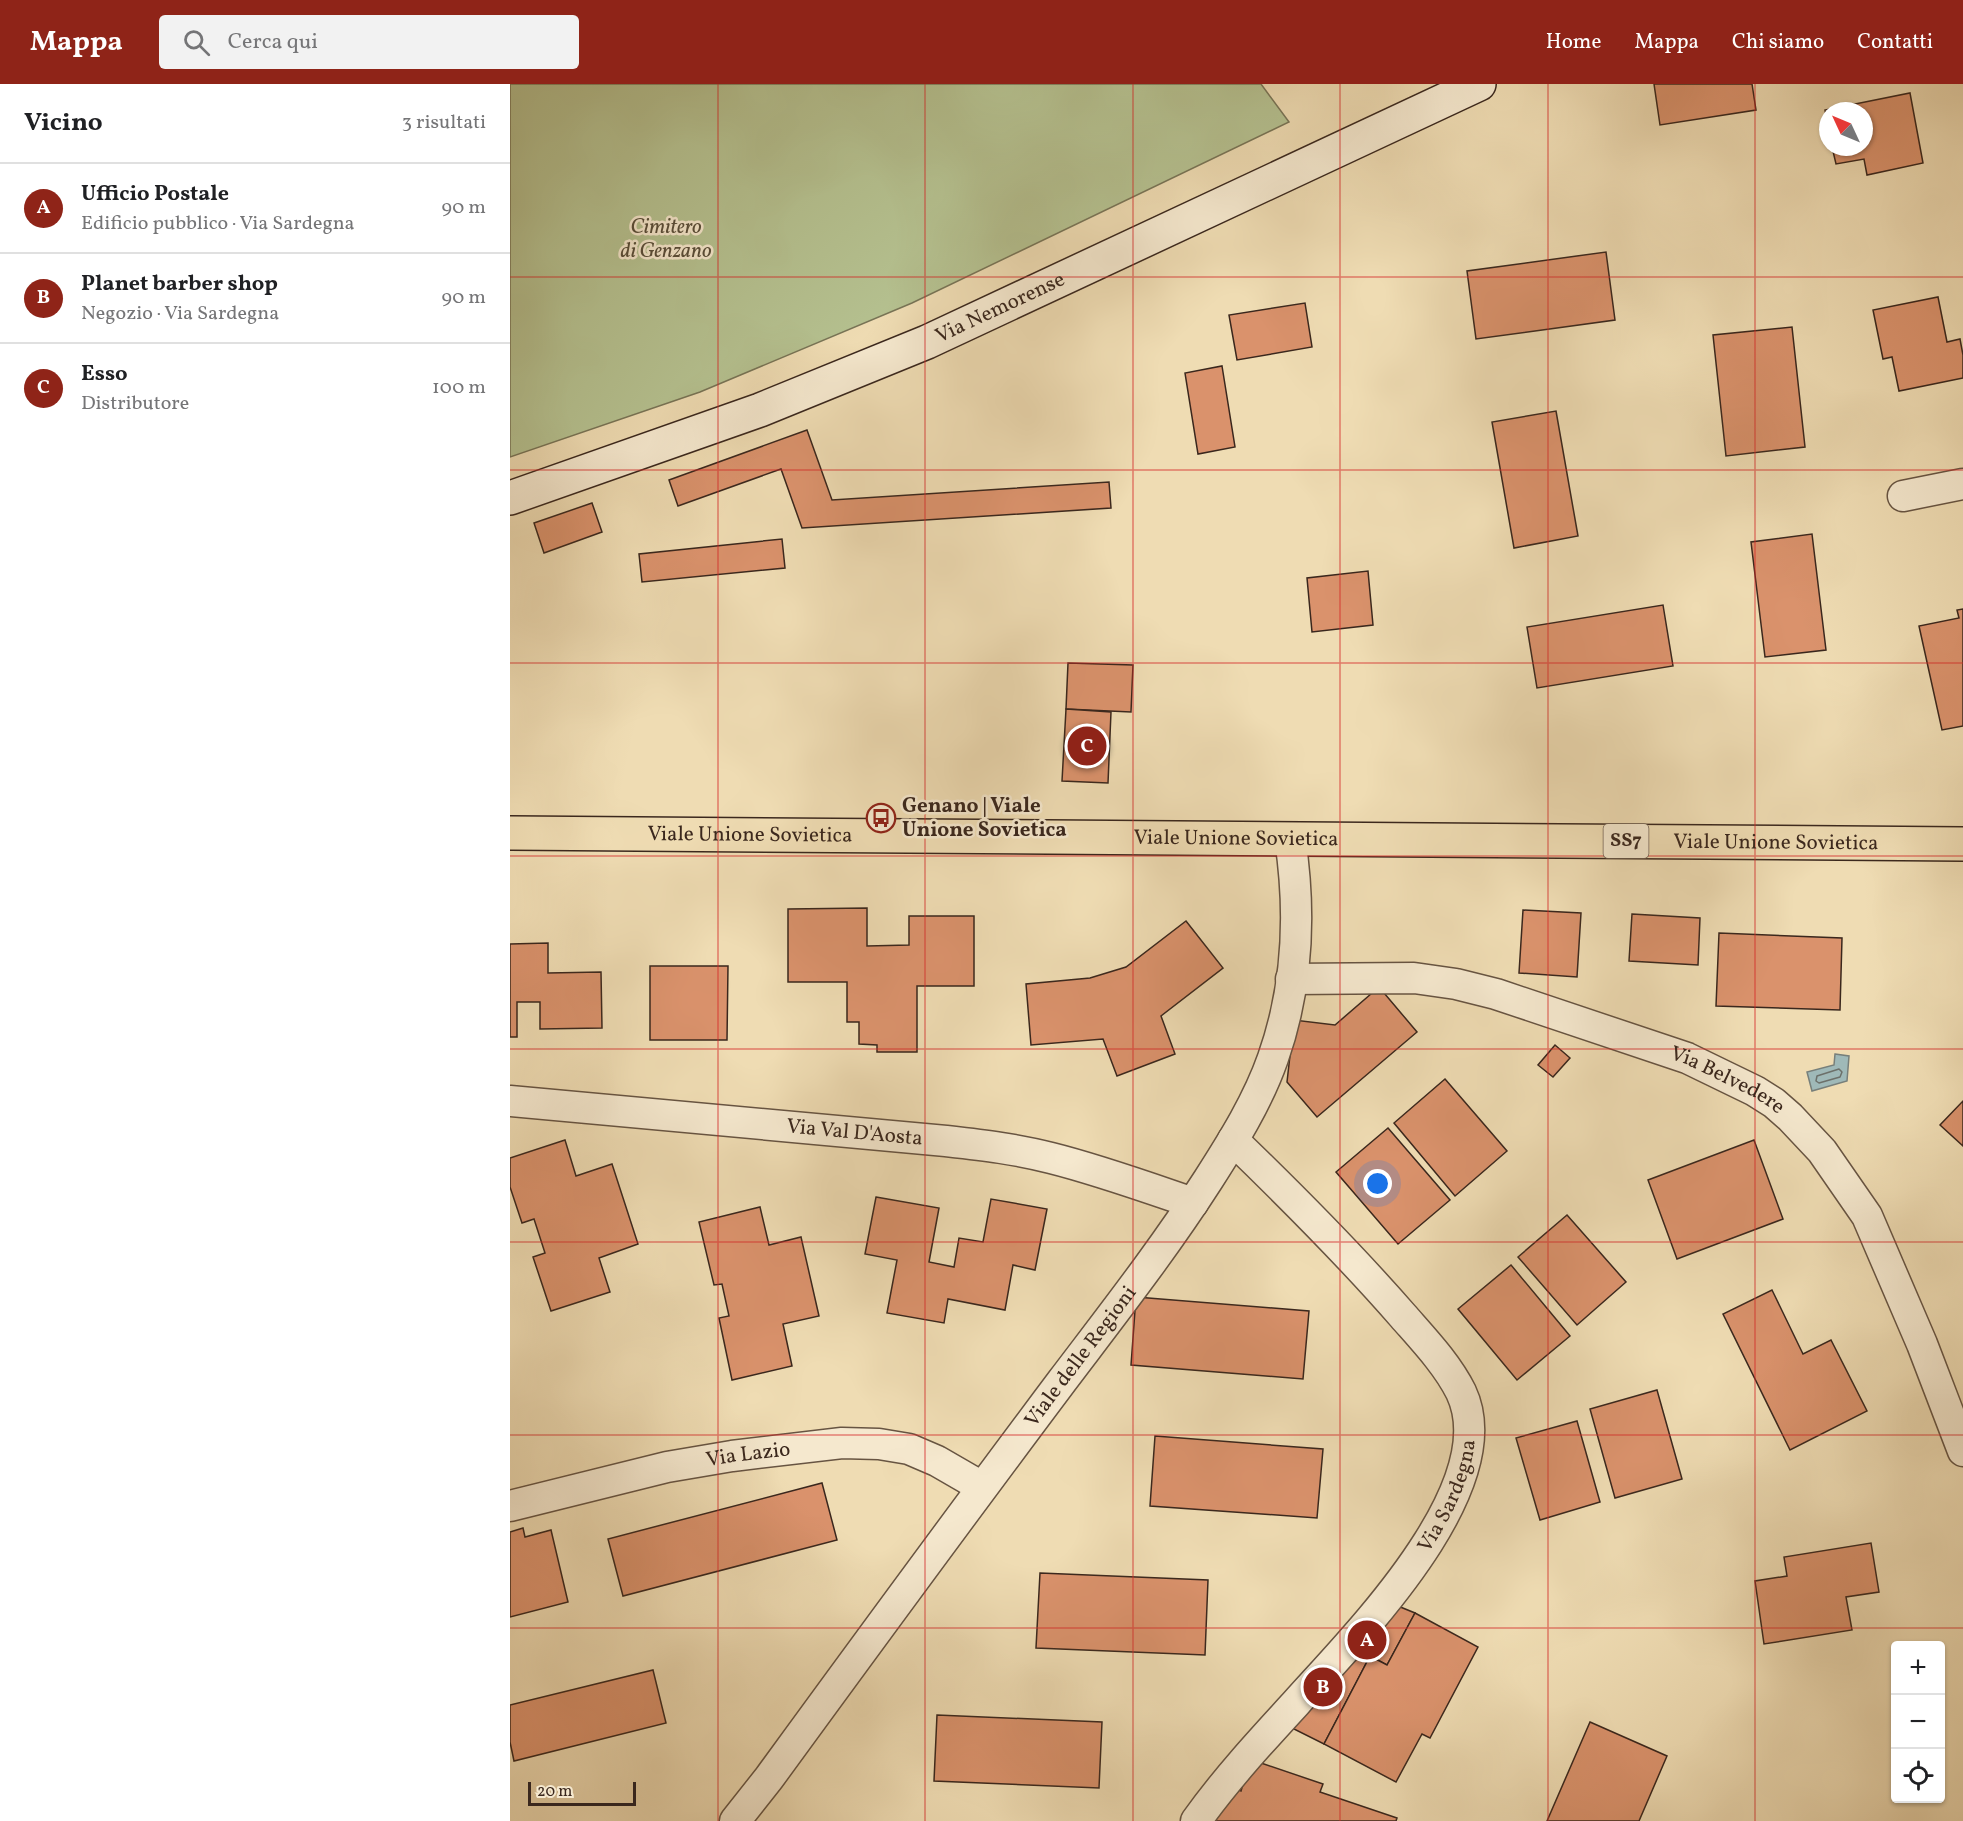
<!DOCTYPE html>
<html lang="it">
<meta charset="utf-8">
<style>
body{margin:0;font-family:Vollkorn,serif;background:#f2f2f2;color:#202124}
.controls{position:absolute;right:18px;bottom:18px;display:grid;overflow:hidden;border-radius:6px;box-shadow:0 2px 4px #0004}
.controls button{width:54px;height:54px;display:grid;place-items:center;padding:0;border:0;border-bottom:2px solid #e0e0e0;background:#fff;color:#202124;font:30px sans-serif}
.compass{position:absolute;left:1309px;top:18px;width:54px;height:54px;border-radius:50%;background:#fff;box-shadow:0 2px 4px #0004;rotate:314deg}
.scale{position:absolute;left:18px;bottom:15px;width:108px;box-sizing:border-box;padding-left:6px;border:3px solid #3a271d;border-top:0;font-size:16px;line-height:21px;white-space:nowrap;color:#3a271d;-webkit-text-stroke:4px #f5e8ce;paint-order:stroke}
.you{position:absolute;left:868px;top:1100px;width:21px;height:21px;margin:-15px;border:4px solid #fff;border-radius:50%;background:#1a73e8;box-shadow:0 0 0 9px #1a73e833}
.badge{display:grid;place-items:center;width:39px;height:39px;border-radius:50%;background:#8f2418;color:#fff;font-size:20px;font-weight:700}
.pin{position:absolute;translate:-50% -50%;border:3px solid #fff;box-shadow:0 2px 6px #0006}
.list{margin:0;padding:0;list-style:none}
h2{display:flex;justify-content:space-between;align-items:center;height:78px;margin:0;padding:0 24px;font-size:26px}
h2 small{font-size:20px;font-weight:400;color:#757577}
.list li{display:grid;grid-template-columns:39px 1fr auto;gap:18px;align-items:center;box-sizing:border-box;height:90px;padding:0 24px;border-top:2px solid #e0e0e0}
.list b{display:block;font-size:22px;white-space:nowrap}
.list p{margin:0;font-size:20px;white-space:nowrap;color:#757577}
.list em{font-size:20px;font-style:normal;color:#757577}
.icon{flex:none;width:33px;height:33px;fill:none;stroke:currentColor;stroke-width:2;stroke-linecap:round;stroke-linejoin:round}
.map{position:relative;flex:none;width:1453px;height:1737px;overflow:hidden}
header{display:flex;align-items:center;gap:36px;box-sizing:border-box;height:84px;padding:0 30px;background:#8f2418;color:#fff}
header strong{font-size:28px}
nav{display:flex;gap:33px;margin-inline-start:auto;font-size:21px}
.search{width:420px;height:54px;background:#f2f2f2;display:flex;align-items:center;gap:15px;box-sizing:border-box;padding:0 21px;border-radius:6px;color:#757577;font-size:22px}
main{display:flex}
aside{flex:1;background:#fff}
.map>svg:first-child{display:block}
.green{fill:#b5c190;stroke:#787456;stroke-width:1.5}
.water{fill:#9fb9b8;stroke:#777f7a;stroke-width:1.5}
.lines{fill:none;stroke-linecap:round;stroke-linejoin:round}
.shore{stroke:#6c706a;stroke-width:1.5}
.building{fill:#da926c;stroke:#3a271d;stroke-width:1.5}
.minor-casing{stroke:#675442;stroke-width:33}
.secondary-casing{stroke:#3a271d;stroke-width:36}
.primary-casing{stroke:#3a271d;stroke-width:36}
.minor{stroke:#f5e8ce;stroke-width:30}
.secondary{stroke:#f5e8ce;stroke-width:33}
.primary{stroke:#efdcb3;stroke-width:33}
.grid{fill:none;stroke:#d62828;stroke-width:1.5;stroke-opacity:0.55}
.labels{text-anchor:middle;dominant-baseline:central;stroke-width:5;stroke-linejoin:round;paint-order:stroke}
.shield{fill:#f5e8ce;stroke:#726152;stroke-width:1.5}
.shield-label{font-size:20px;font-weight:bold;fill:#3a271d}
.park-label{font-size:21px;font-style:italic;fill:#594e3a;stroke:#f5e8ce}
.street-label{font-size:21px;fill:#3a271d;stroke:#f5e8ce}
.poi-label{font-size:21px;font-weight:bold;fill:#3a271d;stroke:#f5e8ce;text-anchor:start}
</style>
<header>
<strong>Mappa</strong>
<div class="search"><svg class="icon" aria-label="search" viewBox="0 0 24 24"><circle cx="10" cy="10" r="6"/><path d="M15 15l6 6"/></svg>Cerca qui</div>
<nav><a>Home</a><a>Mappa</a><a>Chi siamo</a><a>Contatti</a></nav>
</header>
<main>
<aside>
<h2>Vicino<small>3 risultati</small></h2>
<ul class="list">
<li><span class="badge">A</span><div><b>Ufficio Postale</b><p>Edificio pubblico · Via Sardegna</p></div><em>90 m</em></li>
<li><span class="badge">B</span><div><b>Planet barber shop</b><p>Negozio · Via Sardegna</p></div><em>90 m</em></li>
<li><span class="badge">C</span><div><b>Esso</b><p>Distributore</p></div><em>100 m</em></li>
</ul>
</aside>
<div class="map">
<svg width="1453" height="1737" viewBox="0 0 1453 1737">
<rect width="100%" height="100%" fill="#efdcb3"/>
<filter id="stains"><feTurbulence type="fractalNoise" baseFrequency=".00333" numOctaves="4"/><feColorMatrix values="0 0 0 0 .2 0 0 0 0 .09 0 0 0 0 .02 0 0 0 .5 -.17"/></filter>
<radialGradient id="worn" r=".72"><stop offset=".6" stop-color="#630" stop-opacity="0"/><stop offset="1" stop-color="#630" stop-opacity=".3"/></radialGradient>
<path class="green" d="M 0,0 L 751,0 L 779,38 L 402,219 L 190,308 L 0,373 Z"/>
<path class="water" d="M 1325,970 L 1339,972 L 1337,997 L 1302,1007 L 1297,988 L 1324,981 Z"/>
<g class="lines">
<path class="shore" d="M 1329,985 L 1332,988 L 1330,993 L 1309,999 L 1306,997 L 1307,992 Z"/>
</g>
<g class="building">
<path d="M 1144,0 L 1242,0 L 1246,26 L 1150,41 Z"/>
<path d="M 1400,9 L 1413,79 L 1357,91 L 1354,75 L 1326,80 L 1322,63 L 1354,63 L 1354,27 L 1318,27 L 1318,43 L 1315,26 Z"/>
<path d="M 1096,168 L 1105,236 L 966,255 L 957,187 Z"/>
<path d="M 1428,213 L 1437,258 L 1450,255 L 1453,271 L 1453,294 L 1389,307 L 1382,273 L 1373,275 L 1363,226 Z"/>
<path d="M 795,219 L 802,263 L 727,276 L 719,231 Z"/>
<path d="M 1282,243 L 1295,363 L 1216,372 L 1203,251 Z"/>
<path d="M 712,282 L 725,363 L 688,370 L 675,289 Z"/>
<path d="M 1046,327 L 1068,452 L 1004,464 L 982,338 Z"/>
<path d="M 297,346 L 322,416 L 599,398 L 601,424 L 292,444 L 271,385 L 168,422 L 159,396 Z"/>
<path d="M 82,419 L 92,448 L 34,469 L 24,439 Z"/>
<path d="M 1302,450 L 1316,566 L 1255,573 L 1241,458 Z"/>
<path d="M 272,455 L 275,484 L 132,498 L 129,470 Z"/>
<path d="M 858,487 L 863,541 L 802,548 L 797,494 Z"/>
<path d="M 1153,521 L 1163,582 L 1027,604 L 1017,543 Z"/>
<path d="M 1453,525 L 1453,642 L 1432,646 L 1409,542 L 1449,534 L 1447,526 Z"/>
<path d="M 558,579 L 623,581 L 621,628 L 556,625 Z"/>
<path d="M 556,625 L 601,628 L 598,699 L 552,697 Z"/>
<path d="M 357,824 L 357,862 L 399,861 L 399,832 L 464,832 L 464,902 L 407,902 L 407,968 L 367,968 L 367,961 L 349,960 L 349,938 L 337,938 L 337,898 L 278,898 L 278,825 Z"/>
<path d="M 1013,826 L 1071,829 L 1067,893 L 1009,889 Z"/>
<path d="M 1122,830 L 1190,834 L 1188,881 L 1119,877 Z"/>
<path d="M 676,837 L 713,884 L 651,932 L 665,970 L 607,992 L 593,955 L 521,961 L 516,900 L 580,894 L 616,883 Z"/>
<path d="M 1209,849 L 1332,854 L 1330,926 L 1206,922 Z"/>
<path d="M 38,859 L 38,889 L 91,888 L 92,944 L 30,945 L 30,918 L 7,918 L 7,953 L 0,953 L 0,860 Z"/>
<path d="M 140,882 L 218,882 L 217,956 L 140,956 Z"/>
<path d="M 869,903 L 907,948 L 807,1033 L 777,998 L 784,936 L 825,941 Z"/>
<path d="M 1045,961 L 1060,974 L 1043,993 L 1028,981 Z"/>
<path d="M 935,995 L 997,1067 L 945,1112 L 884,1039 Z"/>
<path d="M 1453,1017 L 1453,1062 L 1430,1041 Z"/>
<path d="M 878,1044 L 940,1116 L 888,1160 L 826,1088 Z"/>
<path d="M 55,1056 L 66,1092 L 102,1080 L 128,1160 L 89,1174 L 100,1208 L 41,1227 L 23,1173 L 35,1169 L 24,1135 L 12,1139 L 0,1103 L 0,1074 Z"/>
<path d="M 1244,1056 L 1273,1135 L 1167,1175 L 1138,1096 Z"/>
<path d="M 366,1113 L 429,1124 L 419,1178 L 444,1183 L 449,1154 L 473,1158 L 481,1115 L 537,1125 L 525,1186 L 503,1181 L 495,1226 L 438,1215 L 434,1239 L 377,1229 L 387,1176 L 355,1170 Z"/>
<path d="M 250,1123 L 259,1161 L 291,1153 L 309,1232 L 273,1240 L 282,1282 L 222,1296 L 209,1234 L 219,1232 L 212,1200 L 204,1201 L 189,1138 Z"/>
<path d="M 1057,1131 L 1116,1198 L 1067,1241 L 1008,1173 Z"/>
<path d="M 1001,1181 L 1060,1252 L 1007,1296 L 948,1225 Z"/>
<path d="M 1262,1206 L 1293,1270 L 1321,1256 L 1357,1327 L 1280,1366 L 1213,1230 Z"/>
<path d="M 626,1213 L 799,1227 L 793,1295 L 621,1281 Z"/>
<path d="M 1147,1306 L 1172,1395 L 1105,1414 L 1080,1325 Z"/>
<path d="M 1067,1337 L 1090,1418 L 1030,1436 L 1006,1354 Z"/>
<path d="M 645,1352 L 813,1365 L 807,1434 L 640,1422 Z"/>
<path d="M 312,1399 L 327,1456 L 113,1512 L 98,1455 Z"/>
<path d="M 13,1444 L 15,1453 L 41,1446 L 58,1518 L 0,1533 L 0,1448 Z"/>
<path d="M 1361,1459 L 1369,1508 L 1336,1513 L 1342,1546 L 1254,1560 L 1245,1497 L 1277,1492 L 1274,1473 Z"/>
<path d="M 530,1489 L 698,1496 L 695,1571 L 526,1564 Z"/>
<path d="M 883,1520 L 905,1529 L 877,1581 L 860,1572 L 814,1660 L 774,1640 Z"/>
<path d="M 905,1529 L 968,1563 L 920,1654 L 912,1650 L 886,1698 L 814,1660 L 860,1572 L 877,1581 Z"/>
<path d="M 143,1586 L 156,1639 L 4,1677 L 0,1658 L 0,1621 Z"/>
<path d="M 427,1631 L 592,1638 L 589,1704 L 424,1697 Z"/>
<path d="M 1080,1638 L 1157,1672 L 1129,1737 L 1037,1737 Z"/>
<path d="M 751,1679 L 813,1700 L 810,1708 L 887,1734 L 886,1737 L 692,1737 L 709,1717 L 718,1720 L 724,1704 L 731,1707 L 734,1697 Z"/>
</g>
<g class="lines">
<g class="minor-casing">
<g id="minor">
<path d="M 1393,412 L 1453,400"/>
<path id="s1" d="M 781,895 L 904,894 L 946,900 L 986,910 L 1177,974 L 1245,1007 L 1264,1019 L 1280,1033 L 1312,1067 L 1357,1132 L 1412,1260 L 1453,1367"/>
<path id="s2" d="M 0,1017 L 436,1057 C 471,1061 507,1065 541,1074 C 589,1086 636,1103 683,1119"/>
<path id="s3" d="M 0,1422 L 157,1383 L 222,1372 L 332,1359 L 369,1360 L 399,1365 L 427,1377 L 472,1403"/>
<path id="s4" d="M 225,1737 L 259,1694 C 356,1561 453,1429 552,1297 C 602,1231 653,1166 698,1096 C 723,1057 748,1017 763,974 C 788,903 791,828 780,755"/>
<path id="s5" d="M 686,1737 C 716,1695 751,1657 786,1619 C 844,1554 996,1403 951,1308 C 937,1280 914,1256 893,1232 C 839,1170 782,1113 723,1056"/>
</g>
</g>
<g class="secondary-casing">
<g id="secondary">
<path id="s6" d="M 0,414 L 250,326 L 417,258 L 969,0"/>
</g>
</g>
<g class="primary-casing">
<g id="primary">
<path id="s7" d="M 0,749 L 1453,760"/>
</g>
</g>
<use href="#minor" class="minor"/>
<use href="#secondary" class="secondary"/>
<use href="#primary" class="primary"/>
</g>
<path class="grid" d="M 208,0 L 208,1737M 415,0 L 415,1737M 623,0 L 623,1737M 830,0 L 830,1737M 1038,0 L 1038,1737M 1245,0 L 1245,1737M 0,193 L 1453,193M 0,386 L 1453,386M 0,579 L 1453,579M 0,772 L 1453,772M 0,965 L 1453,965M 0,1158 L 1453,1158M 0,1351 L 1453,1351M 0,1544 L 1453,1544"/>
<defs>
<g id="bus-ring" transform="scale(1.5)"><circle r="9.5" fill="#f5e8ce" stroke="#8f2418" stroke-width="1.5"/><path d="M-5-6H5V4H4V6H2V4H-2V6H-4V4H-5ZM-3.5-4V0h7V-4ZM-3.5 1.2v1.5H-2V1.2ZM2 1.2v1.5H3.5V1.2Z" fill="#8f2418"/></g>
</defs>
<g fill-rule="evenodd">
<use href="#bus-ring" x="371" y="734"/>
</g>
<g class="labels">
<rect class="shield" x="1093.5" y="740" width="45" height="34" rx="4.5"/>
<g class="shield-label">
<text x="1116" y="757">SS7</text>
</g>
<g class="park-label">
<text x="156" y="143">Cimitero<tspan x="156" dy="24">di Genzano</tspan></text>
</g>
<g class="street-label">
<text stroke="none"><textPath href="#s6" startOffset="526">Via Nemorense</textPath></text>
<text stroke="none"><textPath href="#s7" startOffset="240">Viale Unione Sovietica</textPath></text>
<text stroke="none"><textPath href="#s7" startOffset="726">Viale Unione Sovietica</textPath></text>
<text stroke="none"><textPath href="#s7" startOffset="1266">Viale Unione Sovietica</textPath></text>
<text stroke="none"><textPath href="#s1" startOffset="454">Via Belvedere</textPath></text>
<text stroke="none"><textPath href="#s2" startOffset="346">Via Val D'Aosta</textPath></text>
<text stroke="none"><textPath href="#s4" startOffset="579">Viale delle Regioni</textPath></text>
<text stroke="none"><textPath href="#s3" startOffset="244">Via Lazio</textPath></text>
<text stroke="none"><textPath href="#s5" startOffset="414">Via Sardegna</textPath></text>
</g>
<g class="poi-label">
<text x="392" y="722">Genano | Viale<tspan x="392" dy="24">Unione Sovietica</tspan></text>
</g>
</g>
<rect width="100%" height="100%" filter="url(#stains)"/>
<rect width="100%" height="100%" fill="url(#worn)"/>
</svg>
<div class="controls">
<button>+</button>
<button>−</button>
<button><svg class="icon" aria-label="locate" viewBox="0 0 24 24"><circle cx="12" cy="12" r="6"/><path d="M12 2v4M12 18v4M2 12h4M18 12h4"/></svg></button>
</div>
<svg class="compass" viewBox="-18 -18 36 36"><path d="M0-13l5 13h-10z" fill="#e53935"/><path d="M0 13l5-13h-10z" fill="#757577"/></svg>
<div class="scale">20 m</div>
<div class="you"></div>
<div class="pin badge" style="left:857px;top:1556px">A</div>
<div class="pin badge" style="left:813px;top:1603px">B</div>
<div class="pin badge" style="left:577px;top:662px">C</div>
</div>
</main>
